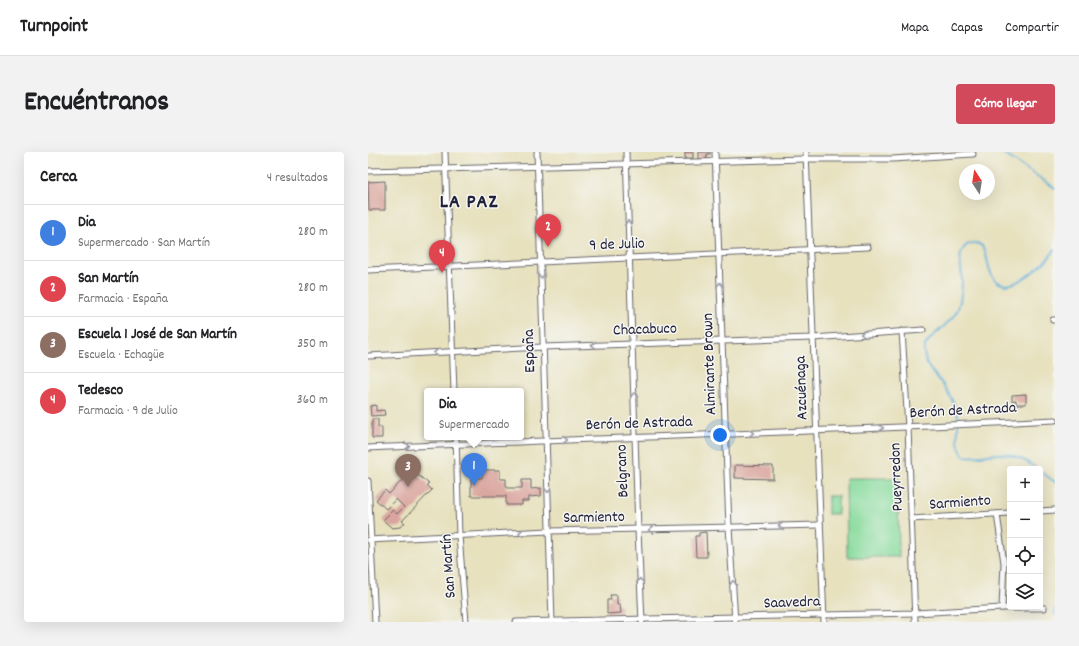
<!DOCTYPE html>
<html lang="es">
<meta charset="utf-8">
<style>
body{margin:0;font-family:Dekko,sans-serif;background:#f2f2f2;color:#202124}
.controls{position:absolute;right:12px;bottom:12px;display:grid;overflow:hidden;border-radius:4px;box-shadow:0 4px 16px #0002}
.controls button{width:36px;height:36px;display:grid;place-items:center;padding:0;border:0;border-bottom:1px solid #e0e0e0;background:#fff;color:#202124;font:20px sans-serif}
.compass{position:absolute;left:591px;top:12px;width:36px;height:36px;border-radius:50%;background:#fff;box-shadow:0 4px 16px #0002;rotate:348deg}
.you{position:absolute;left:352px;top:283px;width:14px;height:14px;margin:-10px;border:3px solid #fff;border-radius:50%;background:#1a73e8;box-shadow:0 0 0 6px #1a73e833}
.badge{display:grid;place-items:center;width:26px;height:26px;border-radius:50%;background:#d1495b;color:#fff;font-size:13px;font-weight:700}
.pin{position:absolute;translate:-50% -33px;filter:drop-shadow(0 1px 2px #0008)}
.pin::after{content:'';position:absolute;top:21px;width:14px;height:12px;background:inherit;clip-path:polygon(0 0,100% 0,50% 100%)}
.popup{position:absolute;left:56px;top:236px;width:100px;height:52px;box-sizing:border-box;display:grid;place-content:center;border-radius:4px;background:#fff;filter:drop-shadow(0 1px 3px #0005);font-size:13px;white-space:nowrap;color:#757577}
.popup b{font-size:15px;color:#202124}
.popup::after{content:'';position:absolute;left:50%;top:100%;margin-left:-8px;border:8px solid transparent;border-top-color:#fff}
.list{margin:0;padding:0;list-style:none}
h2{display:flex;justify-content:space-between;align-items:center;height:52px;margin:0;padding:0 16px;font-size:17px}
h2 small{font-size:13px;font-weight:400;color:#757577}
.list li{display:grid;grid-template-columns:26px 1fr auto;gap:12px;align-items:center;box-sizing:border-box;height:56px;padding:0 16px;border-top:1px solid #e0e0e0}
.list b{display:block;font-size:15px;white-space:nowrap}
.list p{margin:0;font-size:13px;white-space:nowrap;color:#757577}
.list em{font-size:13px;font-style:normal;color:#757577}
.icon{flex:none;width:22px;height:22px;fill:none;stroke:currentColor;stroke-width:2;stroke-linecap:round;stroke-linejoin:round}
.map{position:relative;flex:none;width:687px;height:470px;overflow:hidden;border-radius:4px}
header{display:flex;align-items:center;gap:24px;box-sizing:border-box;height:56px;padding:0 20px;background:#fff;border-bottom:1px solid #e0e0e0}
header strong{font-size:19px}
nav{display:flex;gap:22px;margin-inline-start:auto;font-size:14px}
.intro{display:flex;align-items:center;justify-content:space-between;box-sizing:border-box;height:96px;padding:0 24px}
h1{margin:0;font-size:28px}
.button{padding:10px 18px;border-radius:4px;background:#d1495b;color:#fff;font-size:14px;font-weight:700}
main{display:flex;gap:24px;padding:0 24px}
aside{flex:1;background:#fff;border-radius:4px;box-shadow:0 4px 16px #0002}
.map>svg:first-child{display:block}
.green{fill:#88db9d;stroke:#557e6c}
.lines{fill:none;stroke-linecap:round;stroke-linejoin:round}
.stream{stroke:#5faed9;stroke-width:2}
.building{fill:#daa59e}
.minor-casing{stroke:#676569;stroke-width:7}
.minor{stroke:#fff;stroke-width:5}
.oneway{stroke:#9c9ca7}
.labels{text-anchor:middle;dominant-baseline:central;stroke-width:3;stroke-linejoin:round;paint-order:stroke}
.street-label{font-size:16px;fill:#22223b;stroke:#f6f6f2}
.district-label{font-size:20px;font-weight:bold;letter-spacing:1px;fill:#22223b;stroke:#f6f6f2}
</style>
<header>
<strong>Turnpoint</strong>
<nav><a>Mapa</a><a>Capas</a><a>Compartir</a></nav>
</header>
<div class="intro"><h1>Encuéntranos</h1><a class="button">Cómo llegar</a></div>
<main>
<aside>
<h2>Cerca<small>4 resultados</small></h2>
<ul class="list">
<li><span class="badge" style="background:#3f7fe0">1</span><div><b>Dia</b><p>Supermercado · San Martín</p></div><em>280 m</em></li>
<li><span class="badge" style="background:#e0444e">2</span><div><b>San Martín</b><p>Farmacia · España</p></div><em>280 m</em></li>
<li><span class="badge" style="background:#8d6e63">3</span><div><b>Escuela 1 José de San Martín</b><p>Escuela · Echagüe</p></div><em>350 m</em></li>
<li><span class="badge" style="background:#e0444e">4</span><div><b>Tedesco</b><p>Farmacia · 9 de Julio</p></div><em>360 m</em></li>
</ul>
</aside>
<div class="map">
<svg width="687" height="470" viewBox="0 0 687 470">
<rect width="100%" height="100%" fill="#f6f6f2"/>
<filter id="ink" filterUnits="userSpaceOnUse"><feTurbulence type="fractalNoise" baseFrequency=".025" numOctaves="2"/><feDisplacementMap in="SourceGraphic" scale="8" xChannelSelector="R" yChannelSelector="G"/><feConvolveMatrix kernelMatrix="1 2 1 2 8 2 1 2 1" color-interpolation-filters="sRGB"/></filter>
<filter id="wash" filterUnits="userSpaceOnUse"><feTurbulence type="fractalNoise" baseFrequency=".012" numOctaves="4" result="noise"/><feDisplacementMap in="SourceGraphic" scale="16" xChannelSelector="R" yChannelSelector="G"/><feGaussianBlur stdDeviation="0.9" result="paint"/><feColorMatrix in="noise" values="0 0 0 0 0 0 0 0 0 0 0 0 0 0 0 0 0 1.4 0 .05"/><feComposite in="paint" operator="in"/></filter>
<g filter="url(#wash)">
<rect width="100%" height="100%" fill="#e7e1be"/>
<g class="green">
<path d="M 478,326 L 530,326 L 531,405 L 479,405 Z"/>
<rect x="460" y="344" width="10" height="18"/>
</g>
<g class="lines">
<g class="stream">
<path d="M 633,0 L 687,36"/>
<path d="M 669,317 C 658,308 643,301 628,302 C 617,303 607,306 596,304 C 584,288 594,273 588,257 C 585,249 580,240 575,233 C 566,220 557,217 556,199 C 556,185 584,173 590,157 C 592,150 594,138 594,130 C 595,118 587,101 599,93 C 604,90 609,91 613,93 C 621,102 618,115 625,125 C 627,129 633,132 638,133 C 652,133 681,109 687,97"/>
<path d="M 672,319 L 687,330"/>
<path d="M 687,457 L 687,463"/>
</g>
</g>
<g id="blocks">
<g class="building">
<rect x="317" y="0" width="8" height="6"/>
<path d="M 331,0 L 342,0 L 342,2 L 339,2 L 339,7 L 331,7 Z"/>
<path d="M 17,29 L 17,58 L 1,58 L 0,30 Z"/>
<path d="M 658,242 L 658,252 L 648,252 L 648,248 L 644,249 L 644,243 Z"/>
<path d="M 8,253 L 8,259 L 16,258 L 17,263 L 3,264 L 2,254 Z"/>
<path d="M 4,267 L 10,267 L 10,275 L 14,275 L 14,286 L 4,286 Z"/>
<path d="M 367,313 L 405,314 L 405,327 L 367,326 Z"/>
<path d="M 44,318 L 61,332 L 59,333 L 64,338 L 34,369 L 37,371 L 32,375 L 24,376 L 15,368 L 25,358 L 29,362 L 36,355 L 28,347 L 18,357 L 8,348 L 17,338 L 21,342 Z"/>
<path d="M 114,318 L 132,318 L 132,327 L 138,327 L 138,336 L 154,336 L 154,328 L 163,328 L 163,337 L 173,336 L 173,344 L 161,345 L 161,349 L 154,349 L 154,353 L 138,353 L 138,344 L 103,344 L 103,326 L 114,326 Z"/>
<path d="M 338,380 L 339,405 L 328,405 L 327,384 L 331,384 L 331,381 Z"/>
<path d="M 242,443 L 249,443 L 249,453 L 252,453 L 253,461 L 239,462 L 239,448 L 243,448 Z"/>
</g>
</g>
</g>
<g filter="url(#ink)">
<use href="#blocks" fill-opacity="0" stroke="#676569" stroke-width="1"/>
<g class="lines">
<g class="minor-casing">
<g id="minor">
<path d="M 77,0 L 86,239"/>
<path d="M 169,0 L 184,470"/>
<path d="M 258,0 L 270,378 L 274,470"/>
<path d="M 347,0 L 361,375 L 367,470"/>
<path d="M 438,0 L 456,470"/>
<path d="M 0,19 L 438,7 L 525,7 L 605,2"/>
<path d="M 0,118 L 500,95"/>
<path d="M 685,168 L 687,168"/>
<path d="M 534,179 L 540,275 L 547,470"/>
<path d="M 0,204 L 175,195 L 445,186 L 555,178"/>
<path d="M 88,285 L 91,384 L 98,470"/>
<path d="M 0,296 C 229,286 458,280 687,268"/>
<path d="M 0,329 L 7,470"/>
<path d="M 672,359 L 687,358"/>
<path d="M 629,362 L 636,411 L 634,456"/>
<path d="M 543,367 L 642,361"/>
<path d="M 0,388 L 181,379 L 452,373"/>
<path d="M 148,470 L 547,461 L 634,456 L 676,456"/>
</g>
</g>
<use href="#minor" class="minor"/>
</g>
<defs><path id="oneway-chevron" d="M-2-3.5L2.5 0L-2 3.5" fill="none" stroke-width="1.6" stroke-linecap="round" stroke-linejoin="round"/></defs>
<g class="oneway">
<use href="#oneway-chevron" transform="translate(260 71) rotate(-92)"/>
<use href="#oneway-chevron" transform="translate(173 124) rotate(88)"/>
<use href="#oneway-chevron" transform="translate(352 133) rotate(-92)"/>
<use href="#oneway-chevron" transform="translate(495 182) rotate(176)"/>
<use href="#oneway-chevron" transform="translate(226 193) rotate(178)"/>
<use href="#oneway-chevron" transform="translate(68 201) rotate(177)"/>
<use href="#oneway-chevron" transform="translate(266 243) rotate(-92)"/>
<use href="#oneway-chevron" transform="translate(513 276) rotate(-3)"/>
<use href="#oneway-chevron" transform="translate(383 281) rotate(-2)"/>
<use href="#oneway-chevron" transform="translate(197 288) rotate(-2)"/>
<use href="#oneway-chevron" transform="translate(39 294) rotate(-3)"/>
<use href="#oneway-chevron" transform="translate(180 338) rotate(88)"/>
<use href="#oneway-chevron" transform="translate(413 374) rotate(179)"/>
<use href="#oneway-chevron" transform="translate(283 378) rotate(178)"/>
<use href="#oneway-chevron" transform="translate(153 381) rotate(177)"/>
<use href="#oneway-chevron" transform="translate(272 429) rotate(-93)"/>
<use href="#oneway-chevron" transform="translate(365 431) rotate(-93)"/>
</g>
</g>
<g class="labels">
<g class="street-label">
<text transform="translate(249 93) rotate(-2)">9 de Julio</text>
<text transform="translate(277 178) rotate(-2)">Chacabuco</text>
<text transform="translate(162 199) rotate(-92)">España</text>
<text transform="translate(342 212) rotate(-92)">Almirante Brown</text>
<text transform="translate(434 236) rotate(-92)">Azcuénaga</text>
<text transform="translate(595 259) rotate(-3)">Berón de Astrada</text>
<text transform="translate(271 272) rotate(-2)">Berón de Astrada</text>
<text transform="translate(255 319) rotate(-92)">Belgrano</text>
<text transform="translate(529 325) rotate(-92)">Pueyrredon</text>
<text transform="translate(592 351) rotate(-4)">Sarmiento</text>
<text transform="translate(226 366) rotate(-1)">Sarmiento</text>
<text transform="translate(81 414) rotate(-94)">San Martín</text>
<text transform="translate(424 451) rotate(-2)">Saavedra</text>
</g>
<g class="district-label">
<text x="101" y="51">LA PAZ</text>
</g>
</g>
</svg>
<div class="controls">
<button>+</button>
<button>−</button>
<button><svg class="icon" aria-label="locate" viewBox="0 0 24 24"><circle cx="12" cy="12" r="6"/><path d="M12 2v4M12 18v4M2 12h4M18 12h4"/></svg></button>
<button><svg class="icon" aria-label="layers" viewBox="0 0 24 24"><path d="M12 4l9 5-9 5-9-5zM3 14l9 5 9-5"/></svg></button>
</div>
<svg class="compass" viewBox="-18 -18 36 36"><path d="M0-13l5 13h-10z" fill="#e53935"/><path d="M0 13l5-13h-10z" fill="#757577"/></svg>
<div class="you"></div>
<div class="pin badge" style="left:106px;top:334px;background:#3f7fe0">1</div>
<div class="popup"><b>Dia</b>Supermercado</div>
<div class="pin badge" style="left:180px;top:95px;background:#e0444e">2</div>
<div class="pin badge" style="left:40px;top:335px;background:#8d6e63">3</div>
<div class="pin badge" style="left:74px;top:121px;background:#e0444e">4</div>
</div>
</main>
